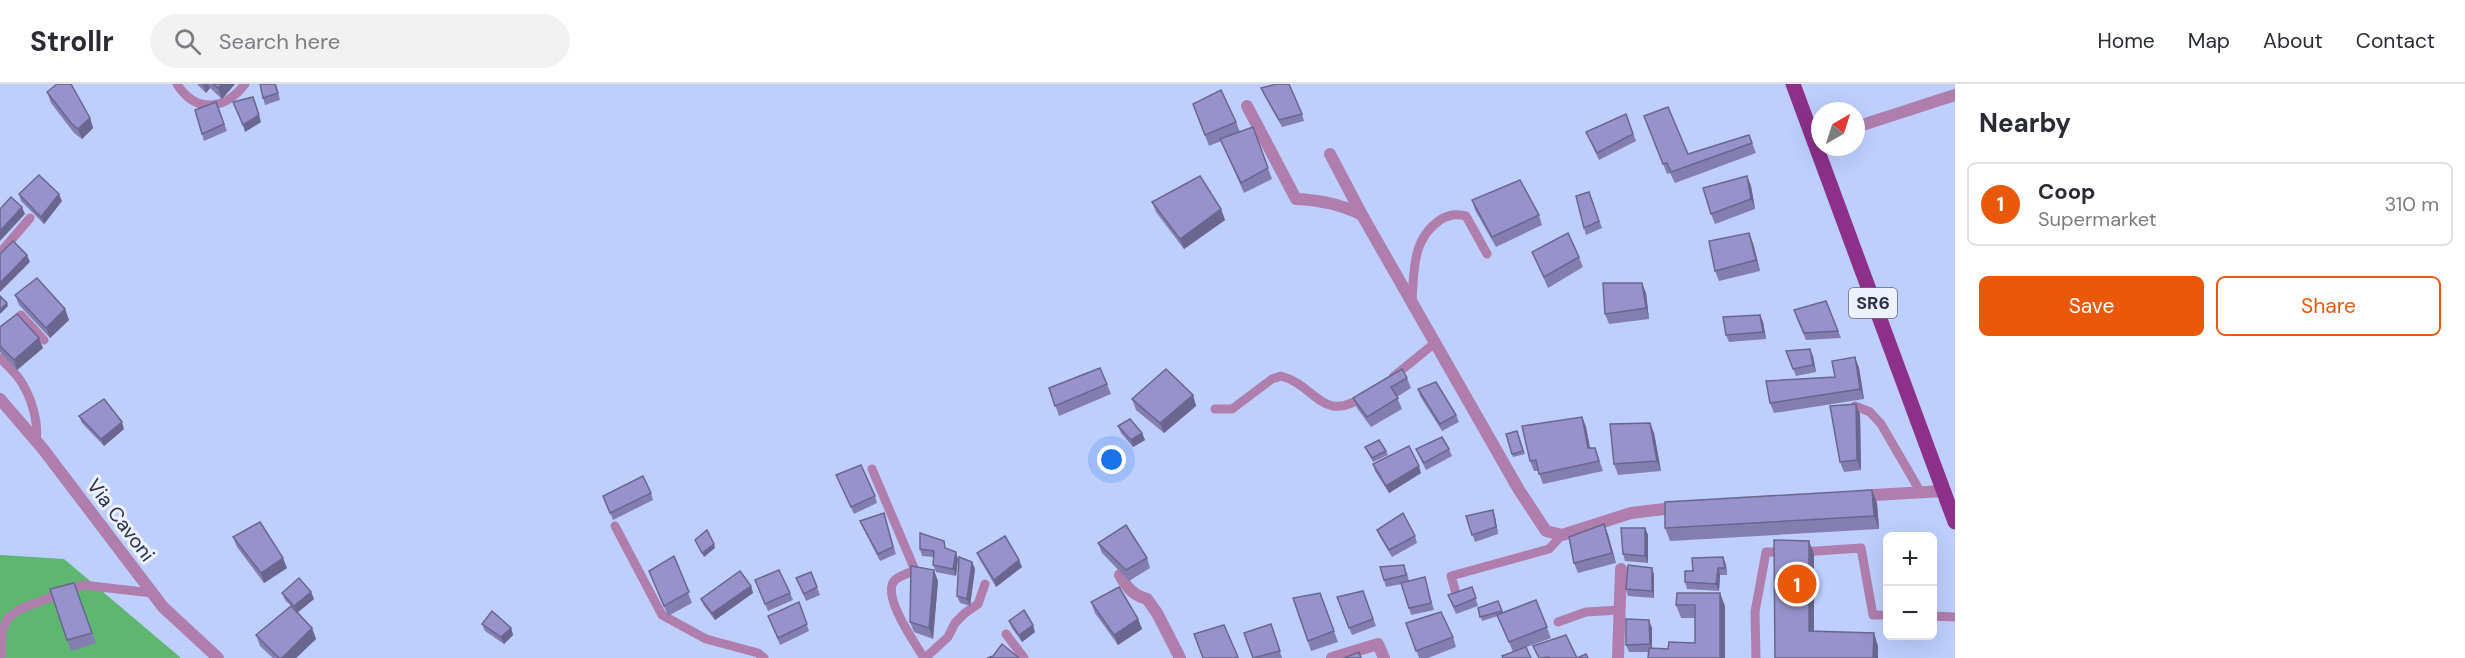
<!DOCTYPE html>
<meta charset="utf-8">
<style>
body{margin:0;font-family:"DM Sans",sans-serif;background:#f2f2f3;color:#2b2b33}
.controls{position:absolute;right:18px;bottom:18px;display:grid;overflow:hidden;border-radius:9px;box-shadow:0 6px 24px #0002}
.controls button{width:54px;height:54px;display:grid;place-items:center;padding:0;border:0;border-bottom:2px solid #e1e1e2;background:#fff;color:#2b2b33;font:30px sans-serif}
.compass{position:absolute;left:1811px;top:18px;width:54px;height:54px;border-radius:50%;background:#fff;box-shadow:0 6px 24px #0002;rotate:39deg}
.you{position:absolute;left:1112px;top:376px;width:21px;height:21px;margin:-15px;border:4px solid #fff;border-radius:50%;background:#1a73e8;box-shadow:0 0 0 9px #1a73e833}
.badge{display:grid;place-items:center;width:39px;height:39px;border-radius:50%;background:#ea580c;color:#fff;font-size:20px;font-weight:700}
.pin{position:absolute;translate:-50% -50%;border:3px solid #fff;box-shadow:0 2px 6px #0006}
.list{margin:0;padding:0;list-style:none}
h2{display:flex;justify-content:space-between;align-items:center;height:78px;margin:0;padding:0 24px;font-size:26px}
h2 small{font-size:20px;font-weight:400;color:#7c7c81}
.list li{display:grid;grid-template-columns:39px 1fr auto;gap:18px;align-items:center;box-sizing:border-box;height:84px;margin:0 12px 12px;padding:0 12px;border:2px solid #e1e1e2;border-radius:9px}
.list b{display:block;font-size:22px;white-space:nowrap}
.list p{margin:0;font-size:20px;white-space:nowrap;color:#7c7c81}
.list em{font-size:20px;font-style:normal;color:#7c7c81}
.actions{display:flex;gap:12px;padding:18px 24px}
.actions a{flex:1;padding:14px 0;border:2px solid #ea580c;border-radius:9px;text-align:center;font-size:21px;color:#ea580c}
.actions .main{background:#ea580c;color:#fff}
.icon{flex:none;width:33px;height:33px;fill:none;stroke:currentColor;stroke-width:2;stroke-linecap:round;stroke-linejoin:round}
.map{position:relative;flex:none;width:1955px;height:574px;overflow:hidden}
header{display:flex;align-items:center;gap:36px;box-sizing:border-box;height:84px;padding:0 30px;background:#fff;border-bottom:2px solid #e1e1e2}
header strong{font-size:28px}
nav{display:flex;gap:33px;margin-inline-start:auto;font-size:21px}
.search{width:420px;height:54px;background:#f2f2f3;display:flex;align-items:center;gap:15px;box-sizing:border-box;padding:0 21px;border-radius:33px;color:#7c7c81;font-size:22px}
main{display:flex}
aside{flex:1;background:#fff}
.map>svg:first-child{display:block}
.forest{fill:#5eb670}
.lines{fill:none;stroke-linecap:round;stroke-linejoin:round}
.service{stroke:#af7eac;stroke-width:9}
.minor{stroke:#af7eac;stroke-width:12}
.tertiary{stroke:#af7eac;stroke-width:12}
.primary{stroke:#8c308a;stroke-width:15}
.wall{fill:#837eaf}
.shaded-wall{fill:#6a668f}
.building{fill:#9892cc;stroke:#6a668f;stroke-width:1.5}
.labels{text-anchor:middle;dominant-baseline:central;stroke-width:6;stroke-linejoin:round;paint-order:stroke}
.shield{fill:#ecf1fd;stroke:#656c80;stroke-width:1.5}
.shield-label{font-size:18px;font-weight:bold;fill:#2b334a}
.street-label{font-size:20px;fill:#2b334a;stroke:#ecf1fd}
</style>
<header>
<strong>Strollr</strong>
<div class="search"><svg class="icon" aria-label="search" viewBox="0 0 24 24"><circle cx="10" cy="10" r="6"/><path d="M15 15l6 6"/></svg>Search here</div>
<nav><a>Home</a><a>Map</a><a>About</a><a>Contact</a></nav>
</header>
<main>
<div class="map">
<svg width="1955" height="574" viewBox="0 0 1955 574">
<rect width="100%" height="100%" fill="#becffd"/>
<path class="forest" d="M 0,471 L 64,475 L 181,574 L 0,574 Z"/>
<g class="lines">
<g class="service">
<path d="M 177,0 C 196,30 225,26 245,0"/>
<path d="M 0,169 L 30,134"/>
<path d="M 1412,217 C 1414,187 1412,155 1440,136 C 1449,130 1456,130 1466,132 L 1487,170"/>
<path d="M 0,251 L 21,231 L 44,256"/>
<path d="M 0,274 C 7,281 15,288 20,296 C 31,312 39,338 36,357"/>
<path d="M 1393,293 L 1436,258"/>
<path d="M 1855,322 L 1870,328 L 1881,340 L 1920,407"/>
<path d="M 1215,325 L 1232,325 L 1272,295 L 1281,292 C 1316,301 1322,341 1364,312"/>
<path d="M 872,385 L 915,486 C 909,489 898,492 894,497 C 882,513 915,559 924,574"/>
<path d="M 615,442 L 662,531 L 706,555 L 758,569 L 764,574"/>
<path d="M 1802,468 L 1861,464 L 1873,531 L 1888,531"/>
<path d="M 1455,506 L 1451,492 L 1549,465 L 1562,451"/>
<path d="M 1932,532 L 1955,533"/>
<path d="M 1558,538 L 1586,528 L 1619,526"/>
<path d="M 1006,550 L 1024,574"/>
<path d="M 1,574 L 2,547 L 8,534 L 20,525 L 83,501 L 152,509"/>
<path d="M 925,574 L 948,553 L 955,539 L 965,529 L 978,520 L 985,500"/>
<path d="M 1756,574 L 1755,528 L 1766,468 L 1785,468"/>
</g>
<g class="minor">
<path d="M 1247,22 L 1296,115 C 1320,116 1341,120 1362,131 L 1519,406 L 1546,447 L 1562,451 L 1631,429 L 1681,423"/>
<path d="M 1856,43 L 1955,11"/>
<path d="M 1330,70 L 1362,131"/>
<path d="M 1857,412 L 1943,407"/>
<path d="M 1120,491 C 1127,504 1133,511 1147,515 L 1157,529 L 1180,574"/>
<path d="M 1332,574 L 1378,560 L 1384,574"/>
<path d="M 1618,574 L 1621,485"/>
</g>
<path class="tertiary" d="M 0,315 L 43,365 L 163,523 L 218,574"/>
<path class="primary" d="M 1793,0 L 1955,438"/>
</g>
<g class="wall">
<path d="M 197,0 L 235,0 L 222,15 L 210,4 L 206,9 Z"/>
<path d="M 276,0 L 280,16 L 265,21 L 263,14 Z"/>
<path d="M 1261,4 L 1302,30 L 1304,37 L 1282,43 L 1264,11 Z"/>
<path d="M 47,8 L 90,34 L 93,44 L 82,55 L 74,49 L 51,19 Z"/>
<path d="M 216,18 L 227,47 L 204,57 L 202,50 Z"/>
<path d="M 1193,20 L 1236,38 L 1240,48 L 1253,43 L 1272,95 L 1244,109 L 1221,57 L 1209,62 Z"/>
<path d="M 1626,30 L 1636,57 L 1599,76 L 1586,48 Z"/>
<path d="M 1644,32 L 1688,70 L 1749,51 L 1756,69 L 1675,99 L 1670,89 L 1667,90 Z"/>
<path d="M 1747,92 L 1751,102 L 1755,125 L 1715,140 L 1711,130 Z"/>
<path d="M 1589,108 L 1602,144 L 1586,151 L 1584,144 Z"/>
<path d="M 19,110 L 62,117 L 44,140 L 21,117 Z"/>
<path d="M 1472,116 L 1539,131 L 1542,141 L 1496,163 L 1475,126 Z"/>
<path d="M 1152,118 L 1221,125 L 1225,136 L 1184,165 L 1156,128 Z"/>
<path d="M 1753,159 L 1760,187 L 1719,197 L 1715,187 Z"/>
<path d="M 1532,168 L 1579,173 L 1583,183 L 1548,204 Z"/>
<path d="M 1646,209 L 1649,235 L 1609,240 L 1605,230 Z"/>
<path d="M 15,211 L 65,225 L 69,236 L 50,254 L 19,221 Z"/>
<path d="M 1826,217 L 1841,254 L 1806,256 L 1796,233 Z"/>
<path d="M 1760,231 L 1763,238 L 1766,255 L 1729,258 L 1726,251 Z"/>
<path d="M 0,243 L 43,264 L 17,286 L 0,268 Z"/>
<path d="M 1786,267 L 1813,272 L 1816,288 L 1796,292 Z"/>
<path d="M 1855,273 L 1859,284 L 1864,315 L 1774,329 L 1770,319 L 1835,293 Z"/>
<path d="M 1407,294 L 1411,304 L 1397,313 L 1402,325 L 1371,343 L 1357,324 L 1353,314 Z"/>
<path d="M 1107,300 L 1111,310 L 1059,332 L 1049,304 Z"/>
<path d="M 1418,305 L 1456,331 L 1459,338 L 1442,347 L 1420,312 Z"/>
<path d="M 1193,311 L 1196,322 L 1164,349 L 1136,326 L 1132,315 Z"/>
<path d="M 1860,330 L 1861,386 L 1844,388 L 1840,378 Z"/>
<path d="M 79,332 L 124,345 L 104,362 L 82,339 Z"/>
<path d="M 1582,333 L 1586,343 L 1590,364 L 1595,364 L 1603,387 L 1543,400 L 1538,387 L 1534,387 L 1530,377 Z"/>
<path d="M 1650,339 L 1654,349 L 1661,387 L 1618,391 L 1614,380 Z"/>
<path d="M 1118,342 L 1142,349 L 1145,356 L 1133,363 L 1121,349 Z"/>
<path d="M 1517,347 L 1525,370 L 1513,373 L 1506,350 Z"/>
<path d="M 1365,363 L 1386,367 L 1388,371 L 1373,378 Z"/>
<path d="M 1416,365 L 1449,365 L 1452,372 L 1426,386 L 1419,372 Z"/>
<path d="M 1373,380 L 1421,389 L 1389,409 L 1375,387 Z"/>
<path d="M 836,391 L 875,412 L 877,419 L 854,430 Z"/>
<path d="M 1872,406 L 1877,419 L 1879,445 L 1670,457 L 1665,444 Z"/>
<path d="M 651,409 L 653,416 L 613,436 L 603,412 Z"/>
<path d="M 1493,426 L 1495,433 L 1498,450 L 1475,458 L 1466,432 Z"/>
<path d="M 884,429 L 896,470 L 880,477 L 863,444 L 860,437 Z"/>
<path d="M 1604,440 L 1616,479 L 1578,489 L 1574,479 Z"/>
<path d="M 1645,444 L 1648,451 L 1648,479 L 1625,477 L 1623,470 Z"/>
<path d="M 1377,446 L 1415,452 L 1417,459 L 1392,473 L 1380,453 Z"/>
<path d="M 233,453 L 287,484 L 264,499 L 237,463 Z"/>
<path d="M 1098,459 L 1147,474 L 1150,484 L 1129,497 L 1102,469 Z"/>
<path d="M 920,465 L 947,465 L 958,475 L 956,492 L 936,488 L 933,481 L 934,473 L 922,472 Z"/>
<path d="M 977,469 L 1019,476 L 1022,483 L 996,503 L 980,476 Z"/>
<path d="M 674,472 L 692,519 L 668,532 L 649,487 Z"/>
<path d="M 1723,473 L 1726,481 L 1727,491 L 1720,491 L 1719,507 L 1687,505 L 1685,498 L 1693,487 Z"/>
<path d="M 972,478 L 975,485 L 970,522 L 960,519 L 957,512 Z"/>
<path d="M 1652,484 L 1654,491 L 1654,514 L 1628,512 L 1626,505 Z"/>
<path d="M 811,488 L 820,511 L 806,517 L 796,494 Z"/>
<path d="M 1407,488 L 1409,497 L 1425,493 L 1434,526 L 1411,531 L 1402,500 L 1386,503 L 1384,496 Z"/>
<path d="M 755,496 L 790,509 L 793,516 L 768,527 Z"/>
<path d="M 938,497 L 933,555 L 914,548 L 910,538 Z"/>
<path d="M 751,502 L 753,509 L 715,536 L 704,522 L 701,515 Z"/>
<path d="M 1472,503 L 1478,522 L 1456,530 L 1448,511 Z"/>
<path d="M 50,505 L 92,549 L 96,559 L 71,567 Z"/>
<path d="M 1363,507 L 1376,542 L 1352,551 L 1337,513 Z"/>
<path d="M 311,508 L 314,515 L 298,528 L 312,544 L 316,555 L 296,574 L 273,574 L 260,562 L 256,551 L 291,522 L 285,516 L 282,509 Z"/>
<path d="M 1320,509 L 1338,558 L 1311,567 L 1293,514 Z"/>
<path d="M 1536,516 L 1551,554 L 1513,568 L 1498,532 L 1482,537 L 1478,524 L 1498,517 L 1503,529 Z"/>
<path d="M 799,518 L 809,547 L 780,561 L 768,532 Z"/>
<path d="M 1091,518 L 1138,535 L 1142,545 L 1118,561 L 1095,529 Z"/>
<path d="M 1676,521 L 1725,522 L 1725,574 L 1649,568 L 1629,568 L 1626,561 L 1652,544 L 1652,564 L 1668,565 L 1695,559 L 1695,534 L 1681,534 Z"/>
<path d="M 1009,537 L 1035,548 L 1022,558 L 1012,544 Z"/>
<path d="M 1406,539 L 1453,553 L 1456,563 L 1428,574 L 1419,574 Z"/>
<path d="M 482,540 L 511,544 L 513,551 L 504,560 L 485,547 Z"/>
<path d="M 1271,540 L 1282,574 L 1253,574 Z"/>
</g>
<g class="shaded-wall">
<path d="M 203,0 L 208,0 L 210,4 L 206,9 Z"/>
<path d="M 222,0 L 235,0 L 222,15 L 218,4 Z"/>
<path d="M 259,31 L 261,38 L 245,48 L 243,41 Z"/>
<path d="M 90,34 L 93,44 L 82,55 L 78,45 Z"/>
<path d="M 1747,92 L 1751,102 L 1755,125 L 1751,115 Z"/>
<path d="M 59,110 L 62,117 L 44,140 L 41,133 Z"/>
<path d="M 22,123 L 25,130 L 0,157 L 0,147 Z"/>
<path d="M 1221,125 L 1225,136 L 1184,165 L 1180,155 Z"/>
<path d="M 1749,149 L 1753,159 L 1760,187 L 1756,176 Z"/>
<path d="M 27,171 L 30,178 L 0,208 L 0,199 Z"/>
<path d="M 1642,199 L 1646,209 L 1649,235 L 1646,224 Z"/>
<path d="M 7,219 L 8,222 L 0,230 L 0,226 Z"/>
<path d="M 65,225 L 69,236 L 50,254 L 46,244 Z"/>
<path d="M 1760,231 L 1763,238 L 1766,255 L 1763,248 Z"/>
<path d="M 39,254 L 43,264 L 17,286 L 14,276 Z"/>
<path d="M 1810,265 L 1813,272 L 1816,288 L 1813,281 Z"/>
<path d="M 1855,273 L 1859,284 L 1864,315 L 1860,305 Z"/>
<path d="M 1193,311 L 1196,322 L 1164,349 L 1160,339 Z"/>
<path d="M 1856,320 L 1860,330 L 1861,386 L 1857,376 Z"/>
<path d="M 1582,333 L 1586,343 L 1592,375 L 1588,364 Z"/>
<path d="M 122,338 L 124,345 L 104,362 L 101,355 Z"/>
<path d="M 1650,339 L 1654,349 L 1661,387 L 1657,377 Z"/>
<path d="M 1142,349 L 1145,356 L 1133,363 L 1131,356 Z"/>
<path d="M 1419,382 L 1421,389 L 1389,409 L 1386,402 Z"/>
<path d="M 1872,406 L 1877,419 L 1879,445 L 1874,432 Z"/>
<path d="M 1493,426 L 1495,433 L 1498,450 L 1496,443 Z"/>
<path d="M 1604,440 L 1608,450 L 1616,479 L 1612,469 Z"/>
<path d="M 1645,444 L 1648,451 L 1648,479 L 1645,472 Z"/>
<path d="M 1809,457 L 1814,470 L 1814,560 L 1809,547 Z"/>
<path d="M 714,460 L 715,464 L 704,473 L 702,469 Z"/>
<path d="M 956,468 L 958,475 L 956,492 L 953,485 Z"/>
<path d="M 1723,473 L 1726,481 L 1727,491 L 1725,484 Z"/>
<path d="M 283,474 L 287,484 L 264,499 L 261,489 Z"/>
<path d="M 1019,476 L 1022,483 L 996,503 L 994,496 Z"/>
<path d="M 972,478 L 975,485 L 970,522 L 967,515 Z"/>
<path d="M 1652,484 L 1654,491 L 1654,514 L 1652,507 Z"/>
<path d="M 1718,484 L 1720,491 L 1719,507 L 1716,500 Z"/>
<path d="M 934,486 L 938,497 L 933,555 L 929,544 Z"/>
<path d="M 751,502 L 753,509 L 715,536 L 712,529 Z"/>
<path d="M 311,508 L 314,515 L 297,529 L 294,522 Z"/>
<path d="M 1720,509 L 1725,522 L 1725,574 L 1720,574 Z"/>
<path d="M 1138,535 L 1142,545 L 1118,561 L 1114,551 Z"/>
<path d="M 1649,536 L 1652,544 L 1652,567 L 1650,560 Z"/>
<path d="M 1033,541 L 1035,548 L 1022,558 L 1019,551 Z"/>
<path d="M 312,544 L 316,555 L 296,574 L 282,574 Z"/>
<path d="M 511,544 L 513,551 L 504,560 L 501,553 Z"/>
<path d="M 1874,549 L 1878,562 L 1878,574 L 1873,574 Z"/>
</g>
<g class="building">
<path d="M 57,0 L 71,0 L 90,34 L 78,45 L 71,39 L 47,8 Z"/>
<path d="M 213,0 L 222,0 L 218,4 Z"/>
<path d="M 260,0 L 275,0 L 278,9 L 263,14 Z"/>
<path d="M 1277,0 L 1289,0 L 1302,30 L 1279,36 L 1261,4 Z"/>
<path d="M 1221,6 L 1236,38 L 1205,51 L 1193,20 Z"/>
<path d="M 253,13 L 259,31 L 243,41 L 233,18 Z"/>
<path d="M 216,18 L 224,40 L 202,50 L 195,26 Z"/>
<path d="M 1668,23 L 1688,70 L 1749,51 L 1752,59 L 1671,88 L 1667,79 L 1663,80 L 1644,32 Z"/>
<path d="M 1626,30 L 1633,50 L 1597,69 L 1586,48 Z"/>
<path d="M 1253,43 L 1268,84 L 1241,99 L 1220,55 Z"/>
<path d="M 39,91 L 59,110 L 41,133 L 19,110 Z"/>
<path d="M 1200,92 L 1221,125 L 1180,155 L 1152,118 Z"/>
<path d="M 1747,92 L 1751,115 L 1711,130 L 1703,104 Z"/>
<path d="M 1520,96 L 1539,131 L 1492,153 L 1472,116 Z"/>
<path d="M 1589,108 L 1599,137 L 1584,144 L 1576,112 Z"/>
<path d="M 11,113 L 22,123 L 0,147 L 0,125 Z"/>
<path d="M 1568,149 L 1579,173 L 1544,193 L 1532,168 Z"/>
<path d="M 1749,149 L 1756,176 L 1715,187 L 1709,157 Z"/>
<path d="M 13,157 L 27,171 L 0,199 L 0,170 Z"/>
<path d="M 37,194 L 65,225 L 46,244 L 15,211 Z"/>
<path d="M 1603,199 L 1642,199 L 1646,224 L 1605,230 Z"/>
<path d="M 0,212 L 7,219 L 0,226 Z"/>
<path d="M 1826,217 L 1838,247 L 1804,249 L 1794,226 Z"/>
<path d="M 17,230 L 39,254 L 14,276 L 0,262 L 0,243 Z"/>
<path d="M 1760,231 L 1763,248 L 1726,251 L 1723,233 Z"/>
<path d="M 1810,265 L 1813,281 L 1793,285 L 1786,267 Z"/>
<path d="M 1855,273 L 1860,305 L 1770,319 L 1766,297 L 1835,293 L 1832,277 Z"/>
<path d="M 1100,284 L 1107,300 L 1055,322 L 1049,304 Z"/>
<path d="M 1166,285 L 1193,311 L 1160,339 L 1132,315 Z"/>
<path d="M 1402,285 L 1407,294 L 1391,303 L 1398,314 L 1367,333 L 1353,314 Z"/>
<path d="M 1436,298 L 1456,331 L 1440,340 L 1418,305 Z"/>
<path d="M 104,315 L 122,338 L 101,355 L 79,332 Z"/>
<path d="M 1856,320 L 1857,376 L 1840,378 L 1830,322 Z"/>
<path d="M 1582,333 L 1588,364 L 1595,364 L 1599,377 L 1539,390 L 1536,376 L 1530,377 L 1522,342 Z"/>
<path d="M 1130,335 L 1142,349 L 1131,356 L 1118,342 Z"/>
<path d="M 1650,339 L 1657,377 L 1614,380 L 1610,340 Z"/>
<path d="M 1517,347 L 1523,367 L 1512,370 L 1506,350 Z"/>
<path d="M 1442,353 L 1449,365 L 1424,379 L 1416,365 Z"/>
<path d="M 1379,356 L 1386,367 L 1372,374 L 1365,363 Z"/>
<path d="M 1409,362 L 1419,382 L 1386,402 L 1373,380 Z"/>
<path d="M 861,381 L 875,412 L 851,423 L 836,391 Z"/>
<path d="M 643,392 L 651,409 L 610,429 L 603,412 Z"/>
<path d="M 1872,406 L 1874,432 L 1665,444 L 1665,418 Z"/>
<path d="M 1493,426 L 1496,443 L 1472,451 L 1466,432 Z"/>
<path d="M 884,429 L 893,463 L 878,470 L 860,437 Z"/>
<path d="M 1403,429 L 1415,452 L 1389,466 L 1377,446 Z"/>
<path d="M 260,438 L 283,474 L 261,489 L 233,453 Z"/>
<path d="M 1604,440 L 1612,469 L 1574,479 L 1569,453 Z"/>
<path d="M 1126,441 L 1147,474 L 1126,486 L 1098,459 Z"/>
<path d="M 1621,444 L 1645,444 L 1645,472 L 1623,470 Z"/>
<path d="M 707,446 L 714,460 L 702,469 L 695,456 Z"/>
<path d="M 920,449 L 944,457 L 945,464 L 956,468 L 953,485 L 933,481 L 934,467 L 920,465 Z"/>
<path d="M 1005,452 L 1019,476 L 994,496 L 977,469 Z"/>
<path d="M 1774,456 L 1809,457 L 1809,547 L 1874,549 L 1873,574 L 1775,574 Z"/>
<path d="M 674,472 L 689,508 L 664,522 L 649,487 Z"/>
<path d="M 959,473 L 972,478 L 967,515 L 957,512 Z"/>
<path d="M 1723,473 L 1725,484 L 1718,484 L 1716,500 L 1685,498 L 1685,487 L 1693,487 L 1692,474 Z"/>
<path d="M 1404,481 L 1406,491 L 1384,496 L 1380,483 Z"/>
<path d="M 1628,481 L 1652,484 L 1652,507 L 1626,505 Z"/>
<path d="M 911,482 L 934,486 L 929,544 L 910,538 Z"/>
<path d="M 779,486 L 790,509 L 765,520 L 755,496 Z"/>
<path d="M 740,487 L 751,502 L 712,529 L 701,515 Z"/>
<path d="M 811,488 L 817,503 L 804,510 L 796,494 Z"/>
<path d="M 1425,493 L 1431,519 L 1409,524 L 1401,499 Z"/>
<path d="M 299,494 L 311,508 L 294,522 L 282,509 Z"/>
<path d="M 74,499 L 92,549 L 67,556 L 50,505 Z"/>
<path d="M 1119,503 L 1138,535 L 1114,551 L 1091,518 Z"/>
<path d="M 1472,503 L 1476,514 L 1454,523 L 1448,511 Z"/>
<path d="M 1363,507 L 1373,535 L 1349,544 L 1337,513 Z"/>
<path d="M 1320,509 L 1334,547 L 1308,557 L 1293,514 Z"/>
<path d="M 1677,509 L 1720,509 L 1720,574 L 1648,574 L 1649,564 L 1668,565 L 1669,558 L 1695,559 L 1695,521 L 1676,521 Z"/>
<path d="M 1536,516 L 1547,543 L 1509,558 L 1497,531 Z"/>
<path d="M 1498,517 L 1502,527 L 1480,533 L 1478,524 Z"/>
<path d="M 799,518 L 807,540 L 778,554 L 768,532 Z"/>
<path d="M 291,522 L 312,544 L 282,574 L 279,574 L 256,551 Z"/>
<path d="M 1024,526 L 1033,541 L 1019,551 L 1009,537 Z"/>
<path d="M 492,527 L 511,544 L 501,553 L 482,540 Z"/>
<path d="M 1441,528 L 1453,553 L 1416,567 L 1406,539 Z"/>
<path d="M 1626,535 L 1649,536 L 1650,560 L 1626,561 Z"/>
<path d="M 1271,540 L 1280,567 L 1253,574 L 1244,549 Z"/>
<path d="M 1224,541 L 1238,573 L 1234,574 L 1203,574 L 1194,550 Z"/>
<path d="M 1566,551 L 1577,574 L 1586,570 L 1588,574 L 1550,574 L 1549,573 L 1539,574 L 1533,562 Z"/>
<path d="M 1002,560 L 1019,574 L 987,574 L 993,572 Z"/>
<path d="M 1526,563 L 1531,574 L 1503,574 L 1502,572 Z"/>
<path d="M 1359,568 L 1361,574 L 1344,574 Z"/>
</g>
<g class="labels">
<rect class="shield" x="1849" y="204" width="48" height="30" rx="4.5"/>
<g class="shield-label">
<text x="1873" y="219">SR6</text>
</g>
<g class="street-label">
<text transform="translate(121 436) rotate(53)">Via Cavoni</text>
</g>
</g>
</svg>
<div class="controls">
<button>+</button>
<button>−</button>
</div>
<svg class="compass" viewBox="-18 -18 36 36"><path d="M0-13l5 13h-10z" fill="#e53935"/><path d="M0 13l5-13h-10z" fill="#7c7c81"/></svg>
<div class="you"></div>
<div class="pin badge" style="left:1797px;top:500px">1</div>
</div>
<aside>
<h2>Nearby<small></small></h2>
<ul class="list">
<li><span class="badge">1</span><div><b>Coop</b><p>Supermarket</p></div><em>310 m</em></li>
</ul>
<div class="actions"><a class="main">Save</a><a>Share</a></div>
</aside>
</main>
